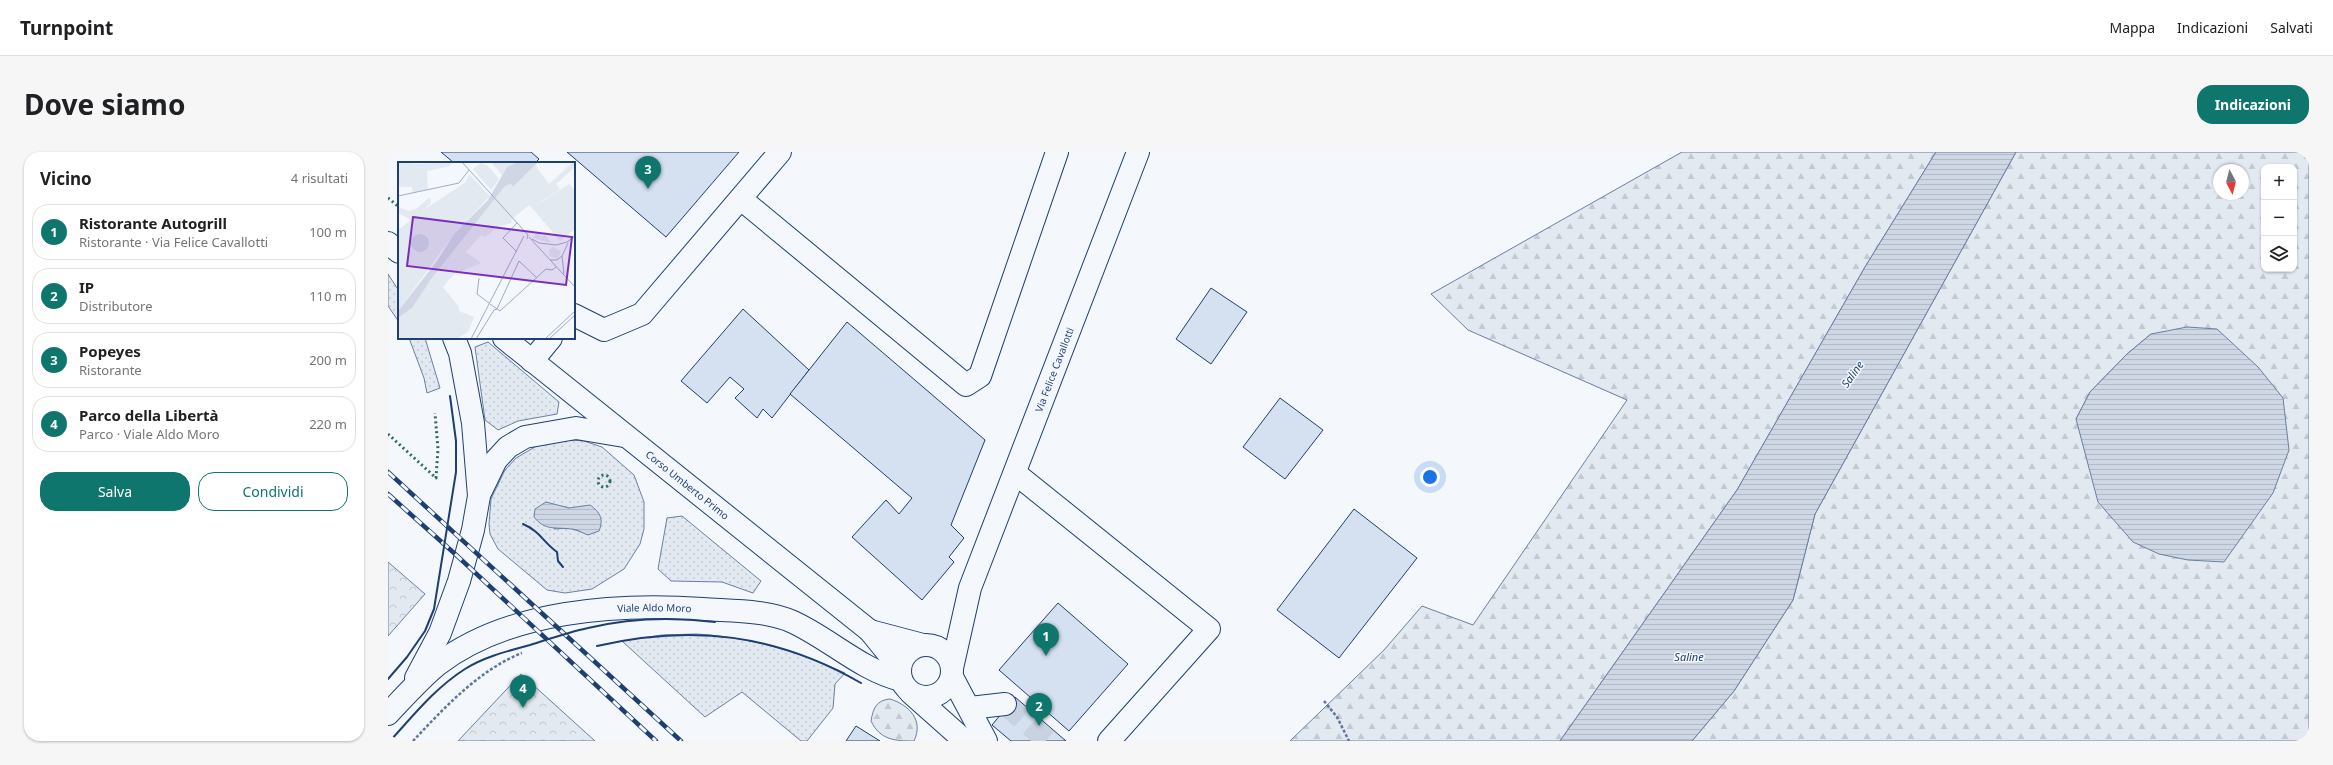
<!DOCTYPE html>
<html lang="it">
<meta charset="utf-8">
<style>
body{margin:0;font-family:"Noto Sans",sans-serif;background:#f6f6f6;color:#202124}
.controls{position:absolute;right:12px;top:12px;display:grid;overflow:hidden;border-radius:8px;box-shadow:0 1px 3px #0004}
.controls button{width:36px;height:36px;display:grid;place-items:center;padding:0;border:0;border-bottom:1px solid #e0e0e0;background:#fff;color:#202124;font:20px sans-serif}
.compass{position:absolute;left:1825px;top:12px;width:36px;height:36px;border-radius:50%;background:#fff;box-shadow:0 1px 3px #0004;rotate:173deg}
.you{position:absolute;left:1042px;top:325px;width:14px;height:14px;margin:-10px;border:3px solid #fff;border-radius:50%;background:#1a73e8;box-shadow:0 0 0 6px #1a73e833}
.badge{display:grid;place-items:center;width:26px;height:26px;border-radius:50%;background:#0f766e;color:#fff;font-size:13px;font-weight:700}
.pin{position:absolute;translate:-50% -33px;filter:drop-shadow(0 1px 2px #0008)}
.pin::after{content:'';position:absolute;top:21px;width:14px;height:12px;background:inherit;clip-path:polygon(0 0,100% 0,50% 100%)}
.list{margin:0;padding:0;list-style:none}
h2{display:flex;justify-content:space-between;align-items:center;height:52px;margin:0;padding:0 16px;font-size:17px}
h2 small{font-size:13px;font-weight:400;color:#757577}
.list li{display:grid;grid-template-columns:26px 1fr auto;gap:12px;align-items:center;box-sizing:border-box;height:56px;margin:0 8px 8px;padding:0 8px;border:1px solid #e0e0e0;border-radius:16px}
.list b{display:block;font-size:15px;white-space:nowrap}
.list p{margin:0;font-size:13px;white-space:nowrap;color:#757577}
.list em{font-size:13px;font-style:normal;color:#757577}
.actions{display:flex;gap:8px;padding:12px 16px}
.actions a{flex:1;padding:9px 0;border:1px solid #0f766e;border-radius:16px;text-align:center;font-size:14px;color:#0f766e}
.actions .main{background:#0f766e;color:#fff}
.icon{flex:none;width:22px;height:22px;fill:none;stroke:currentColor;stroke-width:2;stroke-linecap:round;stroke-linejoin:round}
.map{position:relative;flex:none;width:1921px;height:589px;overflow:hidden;border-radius:16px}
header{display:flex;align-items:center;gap:24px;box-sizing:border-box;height:56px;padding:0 20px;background:#fff;border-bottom:1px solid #e0e0e0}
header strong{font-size:19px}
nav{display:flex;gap:22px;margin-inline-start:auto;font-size:14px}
.intro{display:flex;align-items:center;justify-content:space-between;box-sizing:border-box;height:96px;padding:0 24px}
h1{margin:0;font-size:28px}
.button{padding:10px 18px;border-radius:16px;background:#0f766e;color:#fff;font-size:14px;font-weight:700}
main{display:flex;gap:24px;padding:0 24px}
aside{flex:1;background:#fff;border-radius:16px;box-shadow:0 1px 3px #0004}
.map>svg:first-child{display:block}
.grass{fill:url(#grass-dots);stroke:#687fa3;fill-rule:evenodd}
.forest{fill:url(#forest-firs);stroke:#687fa3;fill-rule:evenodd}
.park{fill:url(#park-crowns);stroke:#687fa3}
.water{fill:url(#water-rules);stroke:#687fa3}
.building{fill:#d5e0f0;stroke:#1d3f73}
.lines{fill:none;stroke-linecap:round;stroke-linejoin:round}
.minor-tunnel{stroke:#c9d2e0;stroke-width:22;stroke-dasharray:22 11;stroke-linecap:butt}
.minor-casing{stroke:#1d3f73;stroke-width:24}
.major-casing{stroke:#1d3f73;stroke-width:24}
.path{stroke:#5e769c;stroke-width:2.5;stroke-dasharray:3 2;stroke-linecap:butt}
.minor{stroke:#f4f7fb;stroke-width:22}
.major{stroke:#f4f7fb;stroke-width:22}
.rail-casing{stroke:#1d3f73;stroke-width:4.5}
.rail{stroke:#f4f7fb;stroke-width:3;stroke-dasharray:9;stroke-linecap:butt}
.hedge{stroke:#2c6c60;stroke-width:3;stroke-dasharray:2 3;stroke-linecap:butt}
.wall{stroke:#1d3f73;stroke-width:2}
.labels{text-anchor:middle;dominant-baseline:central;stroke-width:3;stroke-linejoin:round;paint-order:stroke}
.street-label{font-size:10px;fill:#1d3f73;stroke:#f4f7fb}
.water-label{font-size:11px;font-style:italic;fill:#1d3f73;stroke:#f4f7fb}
.inset-road{fill:none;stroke:#9eadc5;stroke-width:1}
.view{fill:#7b2cbf;fill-opacity:0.15;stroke:#7b2cbf;stroke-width:2}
.inset-edge{fill:none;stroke:#1d3f73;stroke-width:2}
</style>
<header>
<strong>Turnpoint</strong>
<nav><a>Mappa</a><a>Indicazioni</a><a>Salvati</a></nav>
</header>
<div class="intro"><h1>Dove siamo</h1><a class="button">Indicazioni</a></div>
<main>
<aside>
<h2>Vicino<small>4 risultati</small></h2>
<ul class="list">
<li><span class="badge">1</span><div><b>Ristorante Autogrill</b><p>Ristorante · Via Felice Cavallotti</p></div><em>100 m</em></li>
<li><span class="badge">2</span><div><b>IP</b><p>Distributore</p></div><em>110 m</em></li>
<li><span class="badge">3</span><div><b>Popeyes</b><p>Ristorante</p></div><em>200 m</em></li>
<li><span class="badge">4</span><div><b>Parco della Libertà</b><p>Parco · Viale Aldo Moro</p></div><em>220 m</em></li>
</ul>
<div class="actions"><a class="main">Salva</a><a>Condividi</a></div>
</aside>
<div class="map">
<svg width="1921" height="589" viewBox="0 0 1921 589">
<defs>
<pattern id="grass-dots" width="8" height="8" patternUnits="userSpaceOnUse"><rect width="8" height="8" fill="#e3e9f0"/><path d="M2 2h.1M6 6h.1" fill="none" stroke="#c2c9d1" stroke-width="1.8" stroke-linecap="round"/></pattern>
<pattern id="forest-firs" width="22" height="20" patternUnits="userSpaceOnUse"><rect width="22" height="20" fill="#e3e9f0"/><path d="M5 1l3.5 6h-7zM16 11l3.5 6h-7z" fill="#c2c9d1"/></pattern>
<pattern id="park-crowns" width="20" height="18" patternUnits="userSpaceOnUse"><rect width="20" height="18" fill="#e3e9f0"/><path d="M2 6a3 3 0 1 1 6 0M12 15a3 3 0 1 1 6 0" fill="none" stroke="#c2c9d1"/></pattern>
<pattern id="water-rules" width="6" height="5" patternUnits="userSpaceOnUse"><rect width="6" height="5" fill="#cfd7e4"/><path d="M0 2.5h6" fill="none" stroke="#b1bac7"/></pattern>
</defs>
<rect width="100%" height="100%" fill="#f4f7fb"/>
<g class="grass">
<path d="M 0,122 L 11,139 L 11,170 L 0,154 Z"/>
<path d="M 21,186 L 37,186 L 52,236 L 39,241 L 36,226 Z"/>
<path d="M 100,190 L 171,250 L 169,262 L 130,269 L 110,278 L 97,268 L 87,195 Z"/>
<path d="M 170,287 L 196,289 L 214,295 L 246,323 L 256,350 L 256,377 L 252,392 L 236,417 L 204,437 L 177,441 L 159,438 L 110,397 L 102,382 L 101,372 L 103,347 L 117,318 L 128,306 L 152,292 ZM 173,354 L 181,356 L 196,381 L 182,376 L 166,377 Z"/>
<path d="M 294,364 L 373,429 L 365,441 L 334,430 L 283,429 L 270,417 L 279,366 Z"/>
<path d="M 308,482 C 361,485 409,499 457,521 L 447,532 L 445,556 L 419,589 L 413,589 L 354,540 L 317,565 L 234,489 L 274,483 Z"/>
</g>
<g class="forest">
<path d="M 1294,0 L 1548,0 L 1477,115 L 1349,338 L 1172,589 L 902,589 L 996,498 L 1034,454 L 1085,473 L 1239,248 L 1080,178 L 1043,142 Z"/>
<path d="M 1628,0 L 1921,0 L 1921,589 L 1304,589 L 1346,539 L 1405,448 L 1427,362 ZM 1876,15 L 1906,15 L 1906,117 L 1876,117 ZM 1831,18 L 1855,18 L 1855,42 L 1831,42 ZM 1763,182 L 1688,267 L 1702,240 L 1739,202 Z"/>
<path d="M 502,547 C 521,553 536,568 526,589 C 507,589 492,588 483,569 C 485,557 488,548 502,547 Z"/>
</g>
<g class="park">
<path d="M 0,410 L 37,442 L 0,484 Z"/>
<path d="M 133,522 L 207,589 L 70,589 Z"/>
</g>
<g class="water">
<path d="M 1548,0 L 1628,0 L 1427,362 L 1405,448 L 1346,539 L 1304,589 L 1172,589 L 1349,338 L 1477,115 Z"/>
<path d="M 1799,175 L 1829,177 L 1870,215 L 1895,246 L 1901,298 L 1885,341 L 1836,410 L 1800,408 L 1771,402 L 1745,390 L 1710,350 L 1688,267 L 1702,240 L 1739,202 L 1763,182 Z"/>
<path d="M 158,350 L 181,356 L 202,353 C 212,360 216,367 211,379 L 200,383 C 194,381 189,377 183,377 C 167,375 157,379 146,365 L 147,357 Z"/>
</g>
<g class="building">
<path d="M 53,0 L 143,0 L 151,7 L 147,11 L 66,11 Z"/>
<path d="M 179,0 L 351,0 L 278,85 Z"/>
<path d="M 823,136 L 859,160 L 823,212 L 788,187 Z"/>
<path d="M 355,157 L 421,218 L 384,266 L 375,257 L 369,266 L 347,246 L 356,237 L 342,225 L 319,251 L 293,229 Z"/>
<path d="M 459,170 L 597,288 L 563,373 L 576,386 L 561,405 L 566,410 L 534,448 L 464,385 L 498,348 L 511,362 L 524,346 L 402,242 Z"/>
<path d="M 892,246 L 935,278 L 897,327 L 855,295 Z"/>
<path d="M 966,357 L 1029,406 L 951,506 L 889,458 Z"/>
<path d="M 670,451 L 740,512 L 681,579 L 611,518 Z"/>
<path d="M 627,545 L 678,589 L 623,589 L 604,573 Z"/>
<path d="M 468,574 L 492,589 L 458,589 Z"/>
</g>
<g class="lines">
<path class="minor-tunnel" d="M 617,552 L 660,589"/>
<g class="minor-casing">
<g id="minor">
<path d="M 353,47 L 578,233 L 592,224 L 669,0"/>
<path d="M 186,163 L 216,178 L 254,162 L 392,0"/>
<path d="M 144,209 L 163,186"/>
<path d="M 627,321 L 821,477 L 721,589"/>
<path d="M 91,343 L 108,308 L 120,295 L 137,285 L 188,276 L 236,284"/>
<path d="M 28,526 L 52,481 L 71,429 L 85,378 L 91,344 L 85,271 L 72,201 L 66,186"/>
<path d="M 582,556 L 617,552"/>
<path id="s1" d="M 0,562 C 16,545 31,528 49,513 C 120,458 230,451 315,457 C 343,459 379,458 405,470 C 442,487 473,518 513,528"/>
</g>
</g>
<g class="major-casing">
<g id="major">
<path d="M 0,91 L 11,100"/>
<path id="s2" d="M 116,186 L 482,479 L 512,516"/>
<path d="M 482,479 L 535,493"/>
<circle cx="538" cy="519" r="26"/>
<path id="s3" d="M 564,516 L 582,436 L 750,0"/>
<path d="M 564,525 L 598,589"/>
<path d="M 523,541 L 577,589"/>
</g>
</g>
<g class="path">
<path d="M 936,549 L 949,565 L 961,589"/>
<path d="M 25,589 C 56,556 91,518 134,501"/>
</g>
<use href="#minor" class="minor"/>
<use href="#major" class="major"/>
<g class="rail-casing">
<g id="rail">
<path d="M 0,320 L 293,589"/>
<path d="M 0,342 L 66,401 L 268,589"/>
</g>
</g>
<use href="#rail" class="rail"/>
<g class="hedge">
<path d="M 0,46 L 11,55"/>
<path d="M 0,282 L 48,326 L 50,297 L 47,261"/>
<circle cx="216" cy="329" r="6"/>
</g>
<g class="wall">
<path d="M 135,372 C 153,380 154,389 169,400 L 170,409 L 175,415"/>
<path d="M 209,494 C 304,472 388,482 473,531"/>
<path d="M 0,527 L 19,505 L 37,479 L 46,457 L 68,320 L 68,289 L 62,244"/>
<path d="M 2,589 C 25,564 47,536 77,517 C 96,505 120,499 142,493 C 161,487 181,480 200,476 C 241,466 286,465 327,470"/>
</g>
</g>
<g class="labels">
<g class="street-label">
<text stroke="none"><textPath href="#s3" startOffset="316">Via Felice Cavallotti</textPath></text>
<text stroke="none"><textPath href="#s2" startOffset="235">Corso Umberto Primo</textPath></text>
<text stroke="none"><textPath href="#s1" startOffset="298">Viale Aldo Moro</textPath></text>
</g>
<g class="water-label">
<text transform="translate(1464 222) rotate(-55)">Saline</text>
<text x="1301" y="504">Saline</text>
</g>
</g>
<g transform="translate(10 10)">
<rect width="177" height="177" fill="#f4f7fb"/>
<path d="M 0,0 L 20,2 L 53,0 L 52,4 L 29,9 L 30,27 L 15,31 L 14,25 L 0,25 ZM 93,0 L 119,0 L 109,5 L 104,13 ZM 83,1 L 90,4 L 101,17 L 93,28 L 75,7 ZM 32,35 L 33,41 L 21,52 L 18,47 ZM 139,70 L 144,75 L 147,73 L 153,81 L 135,76 ZM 155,85 L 163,89 L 160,97 L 151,94 L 151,88 Z" fill="#e3e9f0"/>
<path d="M 175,0 L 177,5 L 158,22 L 162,27 L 134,46 L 131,43 L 113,58 L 114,61 L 100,65 L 87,75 L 83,73 L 68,90 L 83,101 L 55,113 L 45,125 L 61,145 L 61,149 L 76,155 L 70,170 L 59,177 L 0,177 L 0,156 L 14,146 L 32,117 L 107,24 L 113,22 L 115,25 L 137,3 L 151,22 ZM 71,12 L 92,34 L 56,72 L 0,149 L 0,68 L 13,58 L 0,51 L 0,45 L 11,49 L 18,47 L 21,51 L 68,20 Z" fill="#e3e9f0"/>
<path d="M 171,22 L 177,28 L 177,67 L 162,79 L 134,46 Z" fill="#e3e9f0"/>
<path d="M 119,0 L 140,0 L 115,25 L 113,22 L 107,24 L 33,117 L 14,146 L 0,156 L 0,149 L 39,99 L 56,72 L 90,38 L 109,5 ZM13 81a9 9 0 1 1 18 0a9 9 0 1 1-18 0Z" fill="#cfd7e4"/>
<path class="inset-road" d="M 64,0 L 130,73 L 129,77M 0,34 L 61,21 L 71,8M 119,61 L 105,76 L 119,90M 131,75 L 177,125M 134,77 L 141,81 L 158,83 L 169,80 L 177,74M 152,98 L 159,98 L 164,94M 166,112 L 164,94 L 170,81M 81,116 L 79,132 L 91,141M 92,142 L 102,149 L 148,107 L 154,108 L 158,105M 73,177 L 126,74M 78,177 L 96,148 L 99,147 L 121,99 L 139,116M 147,177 L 177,149M 151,177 L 177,153"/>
<path class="view" d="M 15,55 L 174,75 L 168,123 L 9,104 Z"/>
<rect width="177" height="177" class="inset-edge"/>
</g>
</svg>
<div class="controls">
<button>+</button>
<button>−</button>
<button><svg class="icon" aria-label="layers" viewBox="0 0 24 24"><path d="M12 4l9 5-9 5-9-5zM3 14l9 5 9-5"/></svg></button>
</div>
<svg class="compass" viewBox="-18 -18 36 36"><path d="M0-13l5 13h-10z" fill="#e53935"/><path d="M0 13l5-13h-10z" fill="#757577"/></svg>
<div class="you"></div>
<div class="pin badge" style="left:658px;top:504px">1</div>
<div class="pin badge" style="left:651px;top:574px">2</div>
<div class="pin badge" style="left:260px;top:37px">3</div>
<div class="pin badge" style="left:135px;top:556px">4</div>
</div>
</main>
